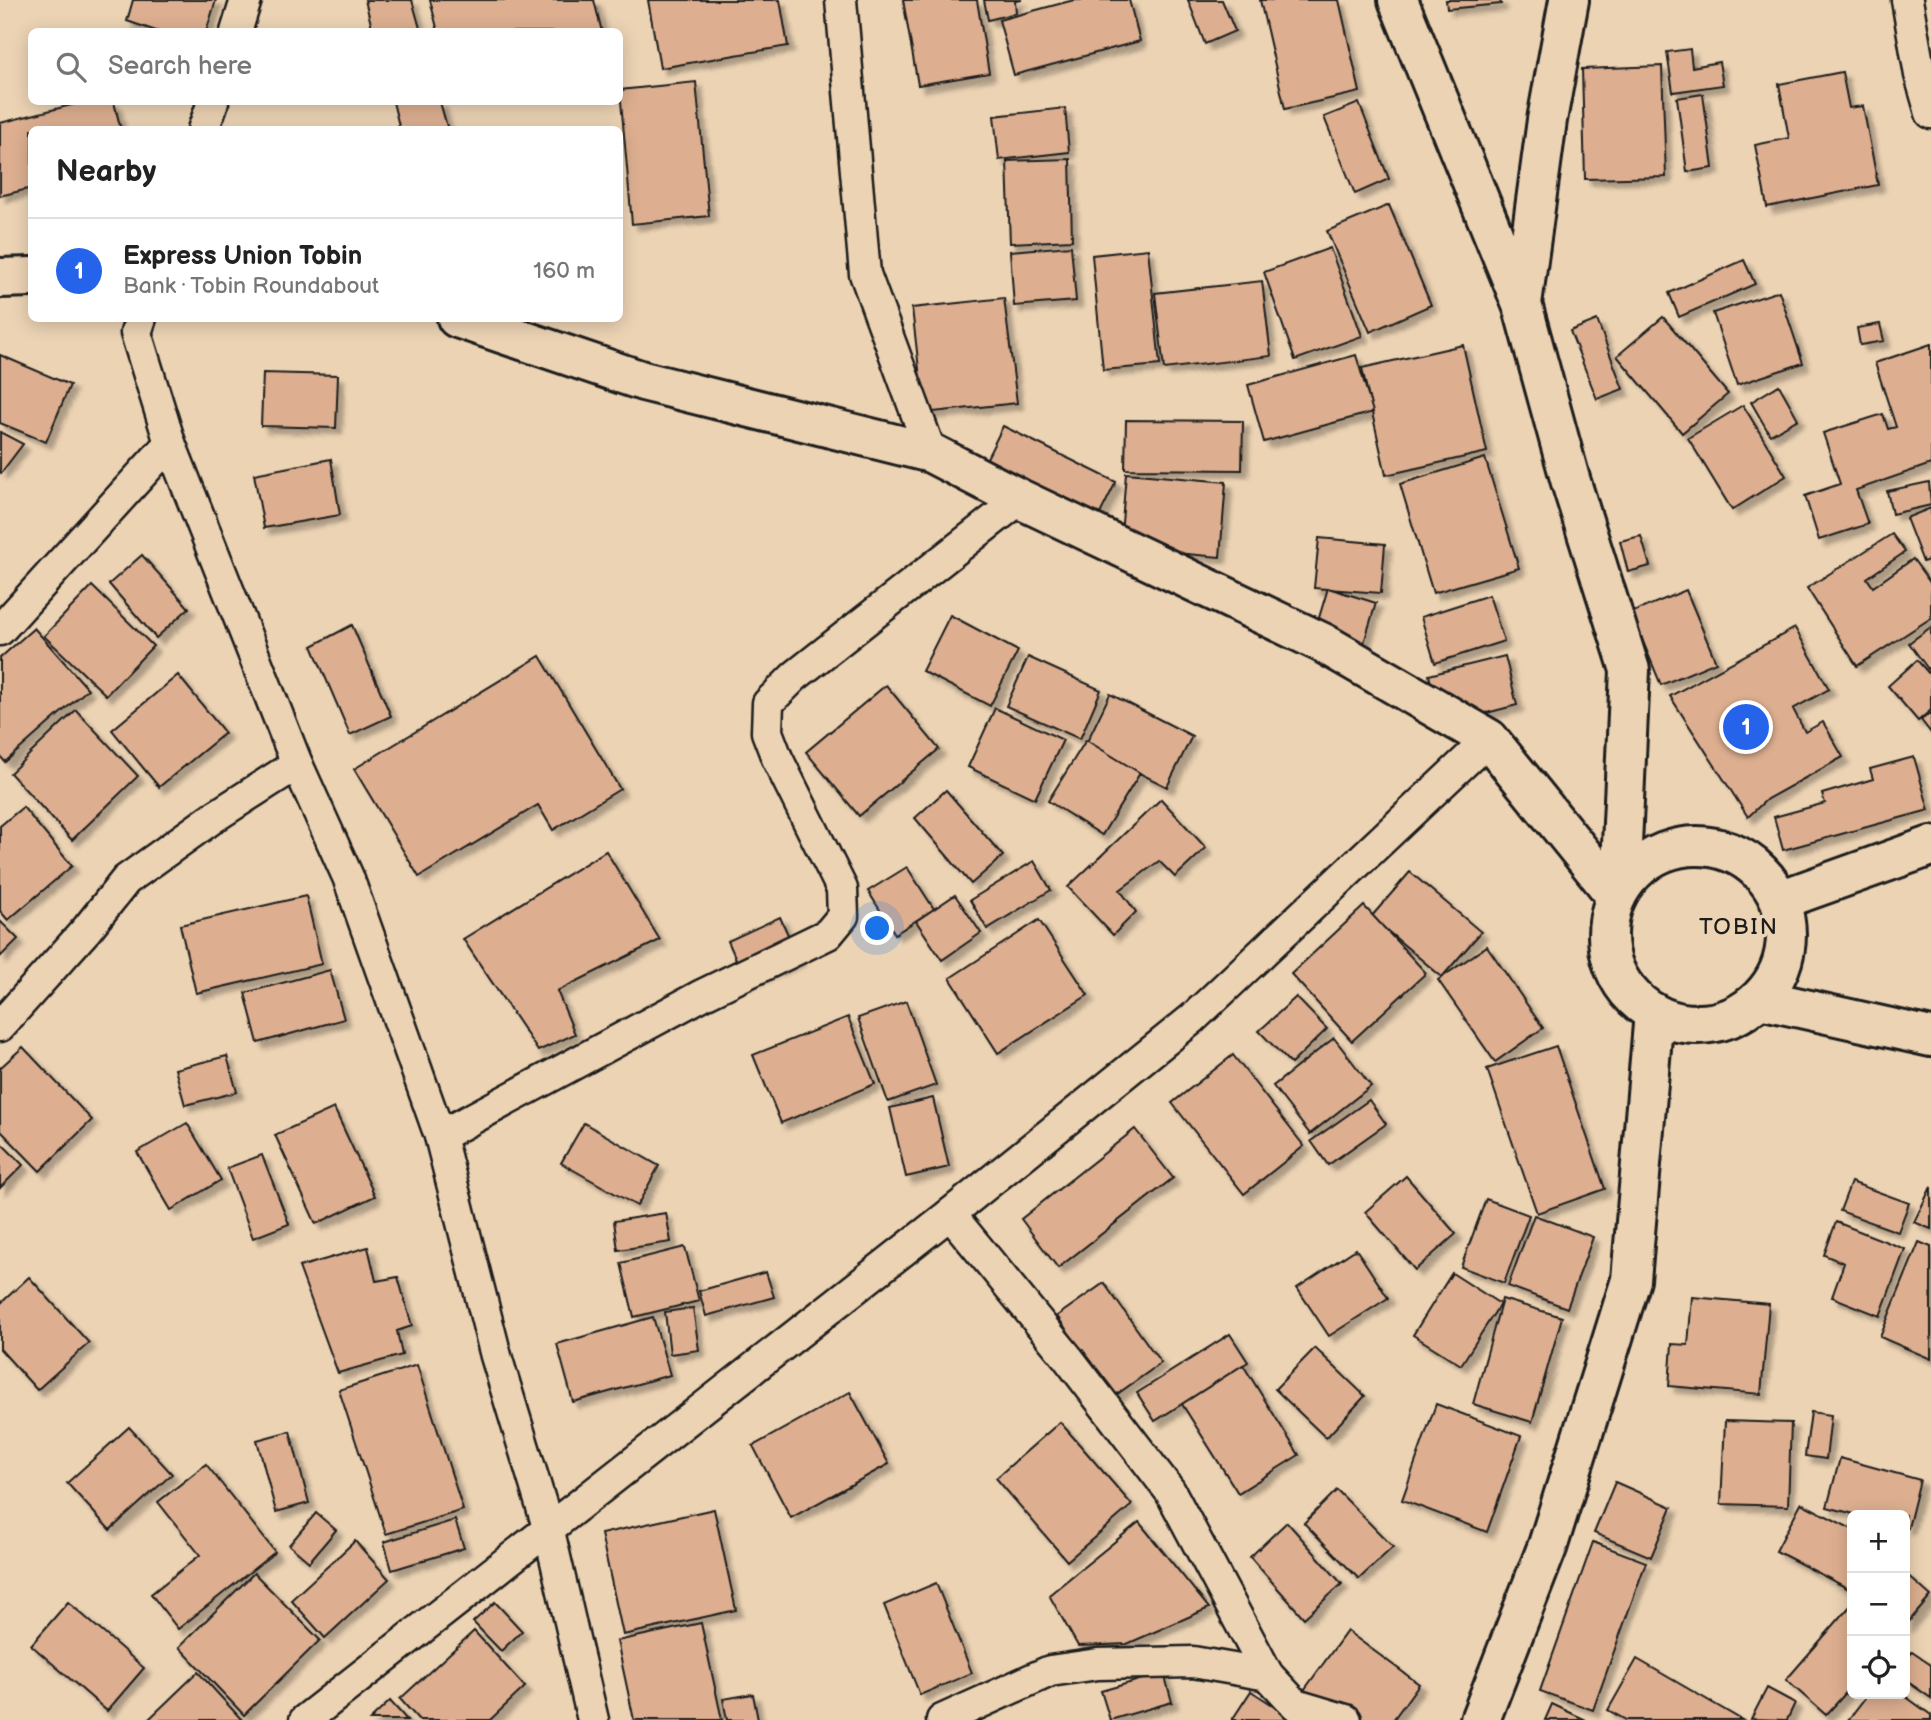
<!DOCTYPE html>
<meta charset="utf-8">
<style>
body{margin:0;font-family:"Balsamiq Sans",sans-serif;background:#f6f6f6;color:#222}
.controls{position:absolute;right:21px;bottom:21px;display:grid;overflow:hidden;border-radius:10px;box-shadow:0 4px 18px #0003}
.controls button{width:63px;height:63px;display:grid;place-items:center;padding:0;border:0;border-bottom:2px solid #e0e0e0;background:#fff;color:#222;font:35px sans-serif}
.you{position:absolute;left:878px;top:929px;width:24px;height:24px;margin:-18px;border:5px solid #fff;border-radius:50%;background:#1a73e8;box-shadow:0 0 0 10px #1a73e833}
.badge{display:grid;place-items:center;width:46px;height:46px;border-radius:50%;background:#2563eb;color:#fff;font-size:23px;font-weight:700}
.pin{position:absolute;translate:-50% -50%;border:4px solid #fff;box-shadow:0 2px 7px #0006}
.list{margin:0;padding:0;list-style:none}
h2{display:flex;justify-content:space-between;align-items:center;height:91px;margin:0;padding:0 28px;font-size:30px}
h2 small{font-size:23px;font-weight:400;color:#767676}
.list li{display:grid;grid-template-columns:46px 1fr auto;gap:21px;align-items:center;box-sizing:border-box;height:105px;padding:0 28px;border-top:2px solid #e0e0e0}
.list b{display:block;font-size:26px;white-space:nowrap}
.list p{margin:0;font-size:23px;white-space:nowrap;color:#767676}
.list em{font-size:23px;font-style:normal;color:#767676}
.icon{flex:none;width:38px;height:38px;fill:none;stroke:currentColor;stroke-width:2;stroke-linecap:round;stroke-linejoin:round}
.map{position:relative;flex:none;width:1931px;height:1720px;overflow:hidden}
.search{position:absolute;background:#fff;box-shadow:0 4px 18px #0003;left:28px;top:28px;width:595px;height:77px;display:flex;align-items:center;gap:18px;box-sizing:border-box;padding:0 24px;border-radius:10px;color:#767676;font-size:26px}
.panel{position:absolute;background:#fff;box-shadow:0 4px 18px #0003;left:28px;top:126px;width:595px;height:196px;border-radius:10px}
.map>svg:first-child{display:block}
.building{fill:#ddaf90;stroke:#1c1c1c;stroke-width:2;filter:url(#shadow)}
.lines{fill:none;stroke-linecap:round;stroke-linejoin:round}
.street-casing{stroke:#1c1c1c;stroke-width:35}
.secondary-casing{stroke:#1c1c1c;stroke-width:44}
.street{stroke:#ecd3b4;stroke-width:30}
.secondary{stroke:#ecd3b4;stroke-width:38}
.labels{text-anchor:middle;dominant-baseline:central;stroke-width:7;stroke-linejoin:round;paint-order:stroke}
.quarter-label{font-size:23px;letter-spacing:2px;fill:#1c1c1c;stroke:#ecd3b4}
</style>
<div class="map">
<svg width="1931" height="1720" viewBox="0 0 1931 1720">
<defs>
<filter id="shadow"><feDropShadow dx="6" dy="6" stdDeviation="2" flood-color="#0004"/></filter>
</defs>
<rect width="100%" height="100%" fill="#ecd3b4"/>
<filter id="ink" filterUnits="userSpaceOnUse"><feTurbulence type="fractalNoise" baseFrequency=".0143" numOctaves="2"/><feDisplacementMap in="SourceGraphic" scale="14" xChannelSelector="R" yChannelSelector="G"/><feConvolveMatrix kernelMatrix="1 2 1 2 8 2 1 2 1" color-interpolation-filters="sRGB"/></filter>
<g filter="url(#ink)">
<g class="building">
<path d="M 133,0 L 216,0 L 206,32 L 159,32 L 127,21 Z"/>
<path d="M 365,0 L 412,0 L 421,32 L 373,32 Z"/>
<path d="M 430,0 L 594,0 L 602,32 L 438,32 Z"/>
<path d="M 648,0 L 780,0 L 788,46 L 660,68 Z"/>
<path d="M 903,0 L 977,0 L 989,73 L 918,85 Z"/>
<path d="M 984,0 L 1022,0 L 1015,1 L 1016,13 L 988,20 Z"/>
<path d="M 1074,0 L 1129,0 L 1140,41 L 1014,75 L 999,20 Z"/>
<path d="M 1188,0 L 1222,0 L 1235,31 L 1205,44 Z"/>
<path d="M 1260,0 L 1339,0 L 1360,92 L 1285,109 Z"/>
<path d="M 1446,0 L 1500,0 L 1501,4 L 1447,9 Z"/>
<path d="M 1690,49 L 1692,67 L 1719,62 L 1723,85 L 1673,92 L 1667,52 Z"/>
<path d="M 1662,66 L 1666,177 L 1585,179 L 1582,69 Z"/>
<path d="M 1842,72 L 1849,108 L 1863,106 L 1878,185 L 1767,207 L 1755,145 L 1789,138 L 1779,84 Z"/>
<path d="M 696,82 L 709,216 L 632,224 L 620,90 Z"/>
<path d="M 1703,94 L 1713,168 L 1687,172 L 1677,98 Z"/>
<path d="M 83,102 L 114,102 L 121,130 L 32,130 L 32,188 L 0,196 L 0,123 Z"/>
<path d="M 393,102 L 440,102 L 448,130 L 400,130 Z"/>
<path d="M 1359,103 L 1389,179 L 1355,194 L 1324,117 Z"/>
<path d="M 1065,108 L 1069,152 L 999,160 L 994,116 Z"/>
<path d="M 1070,159 L 1072,240 L 1010,243 L 1007,161 Z"/>
<path d="M 1389,205 L 1431,305 L 1370,332 L 1327,231 Z"/>
<path d="M 1071,246 L 1076,301 L 1014,306 L 1010,251 Z"/>
<path d="M 1330,248 L 1362,336 L 1295,360 L 1264,272 Z"/>
<path d="M 1148,249 L 1160,365 L 1103,370 L 1092,255 Z"/>
<path d="M 1744,260 L 1755,284 L 1679,317 L 1669,293 Z"/>
<path d="M 1262,281 L 1271,356 L 1164,369 L 1155,293 Z"/>
<path d="M 1779,291 L 1803,363 L 1737,385 L 1713,313 Z"/>
<path d="M 1004,298 L 1017,403 L 924,413 L 912,308 Z"/>
<path d="M 1663,317 L 1728,394 L 1682,433 L 1617,356 Z"/>
<path d="M 1597,320 L 1623,389 L 1597,399 L 1570,331 Z"/>
<path d="M 1880,324 L 1884,341 L 1860,345 L 1857,328 Z"/>
<path d="M 1931,344 L 1931,464 L 1856,490 L 1868,524 L 1819,540 L 1805,496 L 1840,484 L 1823,433 L 1883,414 L 1888,429 L 1896,427 L 1875,363 Z"/>
<path d="M 1463,345 L 1487,452 L 1386,475 L 1362,368 Z"/>
<path d="M 0,355 L 70,385 L 46,442 L 0,423 Z"/>
<path d="M 1356,355 L 1373,412 L 1264,442 L 1248,385 Z"/>
<path d="M 263,373 L 338,375 L 336,428 L 261,426 Z"/>
<path d="M 1779,385 L 1798,419 L 1770,435 L 1751,402 Z"/>
<path d="M 1743,405 L 1786,476 L 1732,510 L 1688,438 Z"/>
<path d="M 1126,420 L 1243,421 L 1242,470 L 1125,469 Z"/>
<path d="M 1003,426 L 1116,482 L 1094,526 L 981,470 Z"/>
<path d="M 0,432 L 23,444 L 1,473 L 0,472 Z"/>
<path d="M 1485,458 L 1519,568 L 1433,593 L 1400,484 Z"/>
<path d="M 331,459 L 340,515 L 264,528 L 254,474 Z"/>
<path d="M 1126,473 L 1226,482 L 1220,557 L 1120,548 Z"/>
<path d="M 1929,482 L 1931,505 L 1892,514 L 1887,491 Z"/>
<path d="M 1931,508 L 1931,559 L 1923,562 L 1906,518 Z"/>
<path d="M 1892,534 L 1905,552 L 1867,578 L 1873,587 L 1913,559 L 1931,584 L 1931,618 L 1857,666 L 1807,588 Z"/>
<path d="M 1641,536 L 1650,566 L 1628,572 L 1620,541 Z"/>
<path d="M 1319,538 L 1385,544 L 1381,593 L 1314,588 Z"/>
<path d="M 142,555 L 189,608 L 156,638 L 109,584 Z"/>
<path d="M 92,586 L 153,646 L 106,695 L 44,636 Z"/>
<path d="M 1328,588 L 1376,603 L 1356,669 L 1308,654 Z"/>
<path d="M 1686,590 L 1716,662 L 1661,685 L 1631,613 Z"/>
<path d="M 1489,595 L 1504,641 L 1435,663 L 1421,617 Z"/>
<path d="M 950,615 L 1018,651 L 990,706 L 922,671 Z"/>
<path d="M 352,625 L 391,716 L 350,735 L 312,646 Z"/>
<path d="M 1931,627 L 1931,667 L 1928,669 L 1909,643 Z"/>
<path d="M 34,628 L 88,689 L 5,762 L 0,756 L 0,658 Z"/>
<path d="M 1795,628 L 1829,689 L 1793,709 L 1805,732 L 1823,722 L 1843,757 L 1767,799 L 1748,817 L 1670,696 Z"/>
<path d="M 540,656 L 620,789 L 553,830 L 538,805 L 419,877 L 354,769 Z"/>
<path d="M 1505,656 L 1517,705 L 1441,725 L 1429,675 Z"/>
<path d="M 1028,657 L 1101,690 L 1080,739 L 1006,706 Z"/>
<path d="M 1917,660 L 1931,676 L 1931,710 L 1918,721 L 1888,686 Z"/>
<path d="M 178,675 L 225,733 L 159,787 L 112,730 Z"/>
<path d="M 886,685 L 939,749 L 859,816 L 806,752 Z"/>
<path d="M 1110,694 L 1192,736 L 1167,787 L 1085,746 Z"/>
<path d="M 995,708 L 1063,740 L 1035,799 L 968,767 Z"/>
<path d="M 76,710 L 138,776 L 72,840 L 10,773 Z"/>
<path d="M 1931,713 L 1931,733 L 1921,720 Z"/>
<path d="M 1086,740 L 1140,773 L 1102,835 L 1048,801 Z"/>
<path d="M 1914,757 L 1929,810 L 1783,850 L 1774,817 L 1825,803 L 1822,794 L 1873,779 L 1870,769 Z"/>
<path d="M 946,790 L 1003,856 L 971,884 L 915,818 Z"/>
<path d="M 1161,799 L 1206,848 L 1175,877 L 1159,861 L 1120,890 L 1136,912 L 1113,935 L 1068,887 Z"/>
<path d="M 23,807 L 72,866 L 8,920 L 0,911 L 0,826 Z"/>
<path d="M 606,851 L 660,940 L 557,991 L 575,1034 L 538,1051 L 463,939 Z"/>
<path d="M 1034,861 L 1051,890 L 987,929 L 970,900 Z"/>
<path d="M 907,867 L 934,909 L 895,934 L 868,891 Z"/>
<path d="M 1410,872 L 1481,932 L 1442,977 L 1371,917 Z"/>
<path d="M 955,895 L 981,933 L 942,960 L 916,921 Z"/>
<path d="M 306,896 L 322,964 L 196,993 L 180,925 Z"/>
<path d="M 1364,906 L 1426,973 L 1352,1041 L 1291,974 Z"/>
<path d="M 780,917 L 799,959 L 746,982 L 728,941 Z"/>
<path d="M 1039,920 L 1088,995 L 998,1053 L 950,978 Z"/>
<path d="M 0,921 L 18,939 L 0,957 Z"/>
<path d="M 1487,946 L 1543,1028 L 1495,1062 L 1438,980 Z"/>
<path d="M 330,970 L 344,1019 L 258,1043 L 245,993 Z"/>
<path d="M 1296,997 L 1327,1029 L 1291,1064 L 1259,1031 Z"/>
<path d="M 906,1001 L 936,1085 L 888,1102 L 858,1018 Z"/>
<path d="M 848,1017 L 875,1084 L 781,1123 L 753,1055 Z"/>
<path d="M 1334,1038 L 1371,1086 L 1310,1134 L 1273,1086 Z"/>
<path d="M 1556,1046 L 1605,1189 L 1537,1213 L 1487,1069 Z"/>
<path d="M 23,1047 L 92,1120 L 40,1171 L 0,1130 L 0,1068 Z"/>
<path d="M 1233,1055 L 1304,1146 L 1244,1194 L 1172,1103 Z"/>
<path d="M 227,1056 L 237,1092 L 185,1105 L 175,1069 Z"/>
<path d="M 933,1098 L 949,1167 L 906,1177 L 890,1108 Z"/>
<path d="M 1369,1100 L 1386,1124 L 1328,1165 L 1311,1141 Z"/>
<path d="M 334,1108 L 375,1196 L 316,1224 L 275,1135 Z"/>
<path d="M 187,1123 L 221,1180 L 171,1210 L 137,1152 Z"/>
<path d="M 584,1123 L 659,1166 L 637,1206 L 561,1163 Z"/>
<path d="M 1135,1129 L 1173,1178 L 1058,1268 L 1021,1219 Z"/>
<path d="M 0,1142 L 23,1165 L 0,1188 Z"/>
<path d="M 262,1155 L 289,1224 L 253,1238 L 227,1168 Z"/>
<path d="M 1406,1176 L 1456,1234 L 1415,1270 L 1365,1212 Z"/>
<path d="M 1851,1182 L 1909,1203 L 1898,1232 L 1840,1211 Z"/>
<path d="M 1931,1187 L 1931,1229 L 1914,1222 Z"/>
<path d="M 1486,1199 L 1529,1215 L 1504,1283 L 1461,1267 Z"/>
<path d="M 666,1213 L 671,1242 L 618,1250 L 614,1221 Z"/>
<path d="M 1534,1215 L 1593,1237 L 1567,1308 L 1508,1286 Z"/>
<path d="M 1836,1222 L 1905,1249 L 1880,1316 L 1832,1297 L 1844,1263 L 1824,1255 Z"/>
<path d="M 1919,1242 L 1931,1247 L 1931,1359 L 1880,1337 Z"/>
<path d="M 368,1247 L 376,1281 L 398,1277 L 412,1326 L 397,1331 L 402,1355 L 338,1373 L 299,1267 Z"/>
<path d="M 685,1247 L 699,1301 L 634,1317 L 621,1263 Z"/>
<path d="M 1356,1249 L 1388,1298 L 1329,1336 L 1297,1288 Z"/>
<path d="M 766,1272 L 774,1297 L 706,1316 L 699,1291 Z"/>
<path d="M 1452,1273 L 1500,1304 L 1461,1365 L 1413,1335 Z"/>
<path d="M 29,1277 L 89,1343 L 37,1390 L 0,1349 L 0,1304 Z"/>
<path d="M 1104,1283 L 1161,1363 L 1113,1397 L 1057,1316 Z"/>
<path d="M 1692,1297 L 1769,1304 L 1761,1394 L 1669,1386 L 1672,1344 L 1688,1345 Z"/>
<path d="M 1502,1299 L 1562,1317 L 1532,1422 L 1473,1404 Z"/>
<path d="M 693,1308 L 699,1350 L 670,1354 L 665,1312 Z"/>
<path d="M 653,1317 L 670,1375 L 573,1402 L 557,1344 Z"/>
<path d="M 1230,1334 L 1248,1362 L 1155,1421 L 1137,1393 Z"/>
<path d="M 1315,1348 L 1365,1396 L 1326,1438 L 1275,1389 Z"/>
<path d="M 417,1365 L 463,1510 L 386,1534 L 339,1390 Z"/>
<path d="M 1243,1365 L 1299,1455 L 1238,1493 L 1182,1404 Z"/>
<path d="M 850,1392 L 889,1464 L 791,1518 L 753,1446 Z"/>
<path d="M 1436,1404 L 1521,1436 L 1487,1532 L 1402,1500 Z"/>
<path d="M 1811,1412 L 1831,1415 L 1826,1459 L 1805,1456 Z"/>
<path d="M 1725,1421 L 1791,1423 L 1788,1506 L 1721,1504 Z"/>
<path d="M 1060,1422 L 1132,1505 L 1067,1561 L 996,1478 Z"/>
<path d="M 129,1427 L 172,1474 L 110,1530 L 67,1483 Z"/>
<path d="M 290,1431 L 309,1503 L 276,1512 L 257,1440 Z"/>
<path d="M 1840,1458 L 1920,1480 L 1908,1528 L 1905,1528 L 1905,1515 L 1858,1515 L 1827,1507 Z"/>
<path d="M 206,1464 L 275,1552 L 178,1629 L 151,1594 L 200,1555 L 158,1502 Z"/>
<path d="M 1615,1482 L 1672,1507 L 1651,1557 L 1594,1533 Z"/>
<path d="M 1337,1490 L 1393,1547 L 1359,1579 L 1304,1523 Z"/>
<path d="M 1801,1503 L 1852,1529 L 1851,1590 L 1776,1551 Z"/>
<path d="M 714,1509 L 736,1610 L 623,1635 L 601,1534 Z"/>
<path d="M 316,1513 L 336,1530 L 309,1562 L 289,1545 Z"/>
<path d="M 455,1520 L 464,1548 L 392,1570 L 384,1542 Z"/>
<path d="M 1139,1522 L 1209,1608 L 1127,1644 L 1078,1646 L 1049,1595 Z"/>
<path d="M 1287,1522 L 1342,1584 L 1304,1618 L 1250,1557 Z"/>
<path d="M 355,1541 L 389,1579 L 325,1638 L 291,1600 Z"/>
<path d="M 1593,1542 L 1646,1562 L 1593,1710 L 1540,1691 Z"/>
<path d="M 254,1573 L 320,1640 L 244,1715 L 179,1647 Z"/>
<path d="M 1905,1573 L 1931,1596 L 1905,1626 Z"/>
<path d="M 936,1583 L 972,1673 L 920,1695 L 884,1605 Z"/>
<path d="M 68,1602 L 144,1668 L 107,1711 L 31,1645 Z"/>
<path d="M 495,1602 L 522,1631 L 501,1651 L 473,1622 Z"/>
<path d="M 1852,1604 L 1852,1686 L 1826,1715 L 1786,1680 Z"/>
<path d="M 701,1623 L 722,1720 L 634,1720 L 617,1641 Z"/>
<path d="M 474,1631 L 525,1687 L 490,1720 L 419,1720 L 400,1699 Z"/>
<path d="M 1347,1631 L 1419,1684 L 1393,1720 L 1340,1720 L 1302,1693 Z"/>
<path d="M 1912,1652 L 1931,1665 L 1931,1698 L 1905,1680 L 1905,1663 Z"/>
<path d="M 1637,1659 L 1742,1720 L 1626,1720 L 1608,1710 Z"/>
<path d="M 198,1672 L 242,1720 L 148,1720 Z"/>
<path d="M 1164,1673 L 1172,1702 L 1110,1720 L 1101,1691 Z"/>
<path d="M 1767,1688 L 1795,1703 L 1787,1720 L 1751,1719 Z"/>
<path d="M 1251,1691 L 1296,1720 L 1232,1720 Z"/>
<path d="M 753,1694 L 758,1720 L 727,1720 L 723,1699 Z"/>
<path d="M 1868,1694 L 1902,1694 L 1931,1715 L 1931,1720 L 1848,1720 Z"/>
<path d="M 390,1701 L 407,1720 L 370,1720 Z"/>
<path d="M 1552,1704 L 1586,1720 L 1545,1720 Z"/>
</g>
<g class="lines">
<g class="street-casing">
<g id="street">
<path d="M 841,0 L 865,274 L 931,453"/>
<path d="M 1907,0 L 1920,75 L 1931,113"/>
<path d="M 236,32 L 246,0"/>
<path d="M 203,130 L 213,102"/>
<path d="M 141,318 L 136,333 L 170,443 L 297,764 L 348,877 L 440,1136 L 496,1356 L 548,1527 L 593,1720"/>
<path d="M 0,630 L 170,443"/>
<path d="M 0,1026 L 87,929 L 126,880 L 214,817 L 297,764"/>
<path d="M 440,1136 L 702,995 L 828,934 L 843,916 L 842,889 L 777,758 L 767,732 L 768,703 L 795,676 L 1020,499"/>
<path d="M 950,1214 L 1068,1358 L 1170,1491 L 1268,1675 L 1296,1705 L 1346,1720"/>
<path d="M 305,1720 L 950,1214 L 1192,1019 L 1489,739"/>
<path d="M 942,1720 L 1050,1671 L 1098,1664 L 1193,1662 L 1268,1675"/>
</g>
</g>
<g class="secondary-casing">
<g id="secondary">
<path d="M 1398,0 L 1521,302"/>
<path d="M 1569,0 L 1547,120 L 1522,304 L 1570,479 L 1630,670 L 1620,888"/>
<path d="M 0,278 L 32,277"/>
<path d="M 457,318 L 643,381 L 931,453 L 1020,499 L 1323,643 L 1489,739 L 1616,896"/>
<circle cx="1697" cy="935" r="89"/>
<path d="M 1780,900 L 1931,846"/>
<path d="M 1760,999 L 1931,1037"/>
<path d="M 1480,1720 L 1548,1545 L 1631,1280 L 1654,1013"/>
</g>
</g>
<use href="#street" class="street"/>
<use href="#secondary" class="secondary"/>
</g>
</g>
<g class="labels">
<g class="quarter-label">
<text x="1739" y="927">TOBIN</text>
</g>
</g>
</svg>
<div class="controls">
<button>+</button>
<button>−</button>
<button><svg class="icon" aria-label="locate" viewBox="0 0 24 24"><circle cx="12" cy="12" r="6"/><path d="M12 2v4M12 18v4M2 12h4M18 12h4"/></svg></button>
</div>
<div class="you"></div>
<div class="pin badge" style="left:1746px;top:727px">1</div>
<div class="search"><svg class="icon" aria-label="search" viewBox="0 0 24 24"><circle cx="10" cy="10" r="6"/><path d="M15 15l6 6"/></svg>Search here</div>
<section class="panel">
<h2>Nearby<small></small></h2>
<ul class="list">
<li><span class="badge">1</span><div><b>Express Union Tobin</b><p>Bank · Tobin Roundabout</p></div><em>160 m</em></li>
</ul>
</section>
</div>
